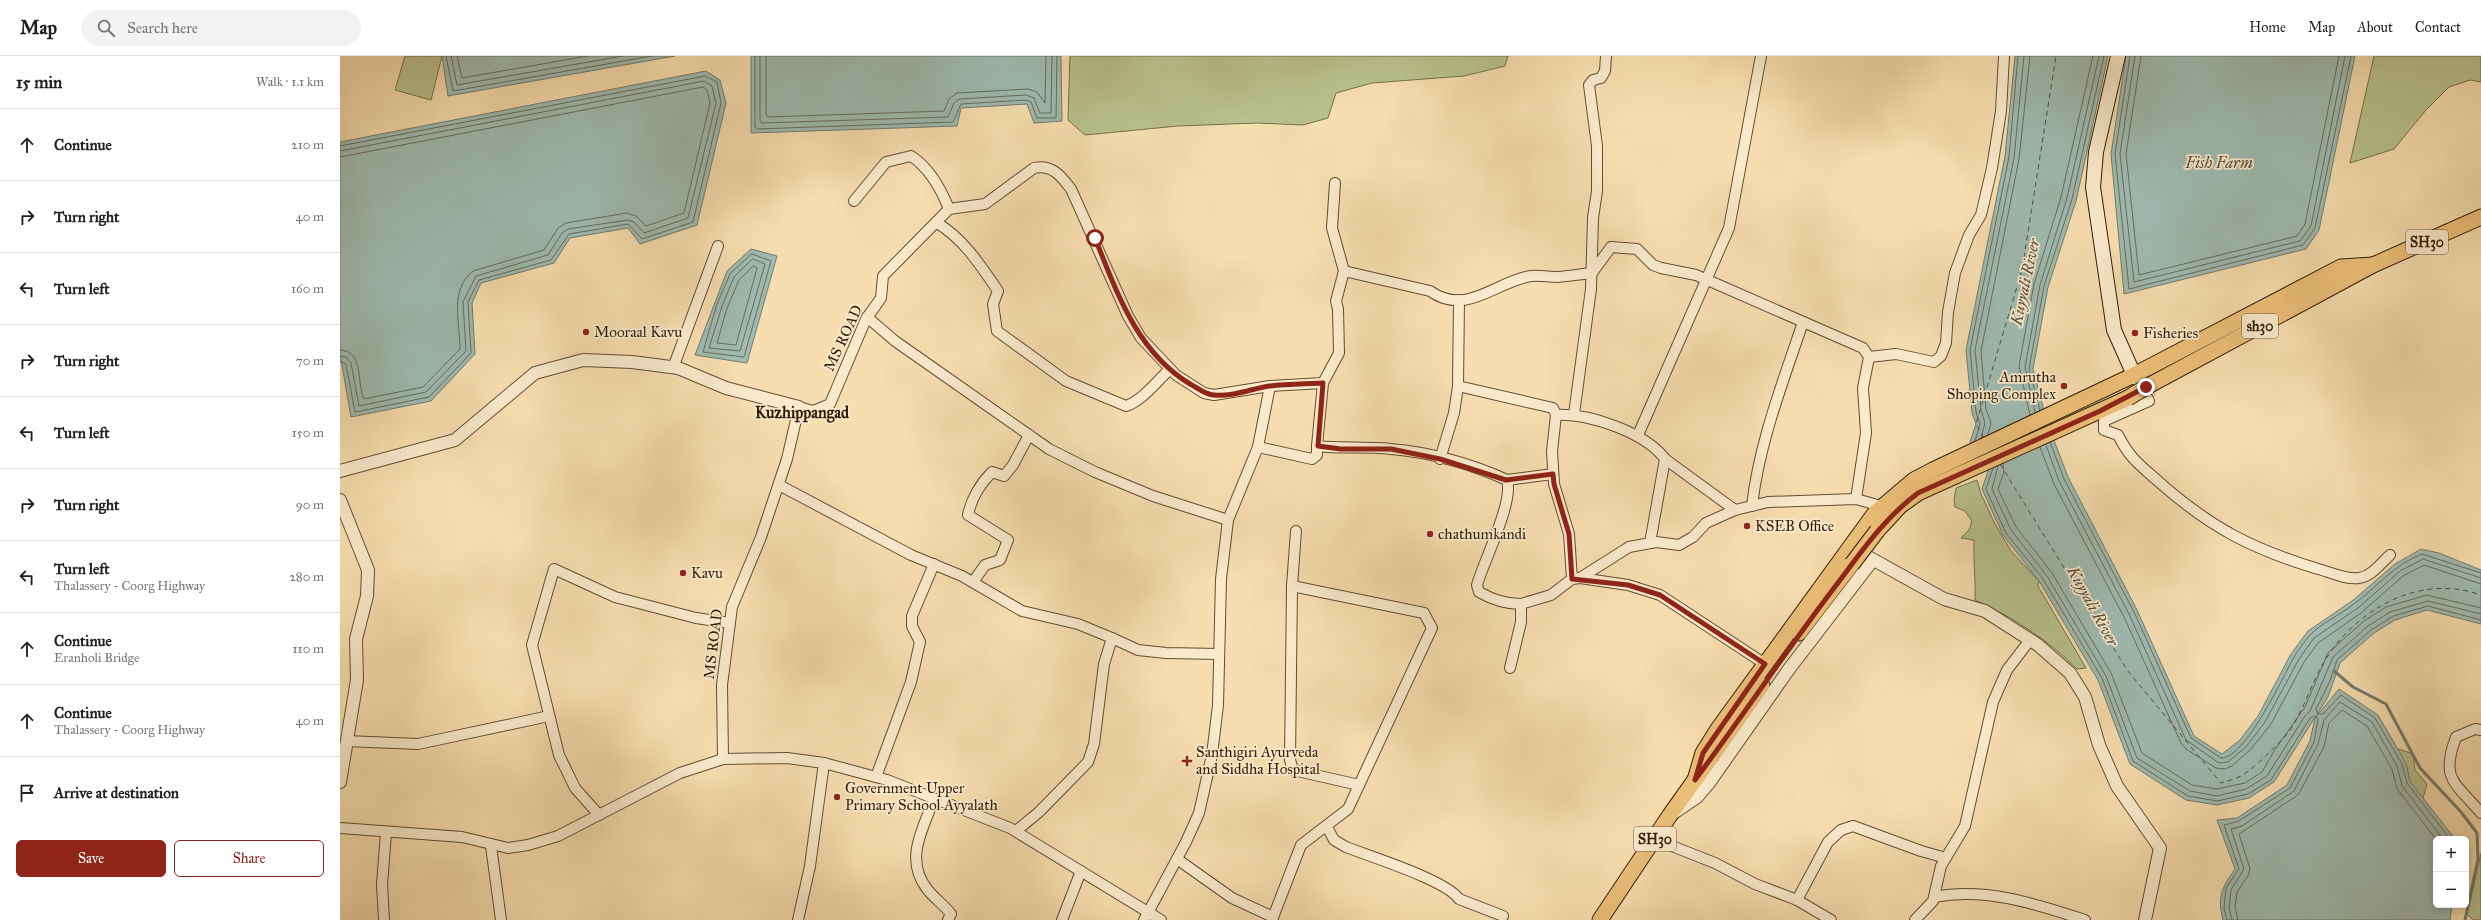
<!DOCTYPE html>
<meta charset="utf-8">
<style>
body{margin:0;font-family:"IM FELL Great Primer",serif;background:#f2f2f2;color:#202124}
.controls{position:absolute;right:12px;bottom:12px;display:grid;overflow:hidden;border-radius:6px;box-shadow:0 2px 10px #0003}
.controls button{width:36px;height:36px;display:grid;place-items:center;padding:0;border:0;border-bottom:1px solid #e0e0e0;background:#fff;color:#202124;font:20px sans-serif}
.stop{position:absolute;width:12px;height:12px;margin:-9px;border:3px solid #8f2418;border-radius:50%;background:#fff}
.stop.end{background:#8f2418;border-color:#fff;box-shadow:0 1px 4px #0008}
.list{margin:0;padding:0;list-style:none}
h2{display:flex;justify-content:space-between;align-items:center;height:52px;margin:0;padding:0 16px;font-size:17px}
h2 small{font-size:13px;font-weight:400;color:#757577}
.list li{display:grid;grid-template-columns:26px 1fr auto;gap:12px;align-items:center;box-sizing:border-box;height:72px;padding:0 16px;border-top:1px solid #e0e0e0}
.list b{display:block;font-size:15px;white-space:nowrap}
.list p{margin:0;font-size:13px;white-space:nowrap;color:#757577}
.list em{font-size:13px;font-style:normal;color:#757577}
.actions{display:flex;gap:8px;padding:12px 16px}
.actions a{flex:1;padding:9px 0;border:1px solid #8f2418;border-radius:6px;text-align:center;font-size:14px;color:#8f2418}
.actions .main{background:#8f2418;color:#fff}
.icon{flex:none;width:22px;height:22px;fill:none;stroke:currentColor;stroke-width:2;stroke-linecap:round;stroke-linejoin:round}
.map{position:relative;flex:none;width:2141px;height:864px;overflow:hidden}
header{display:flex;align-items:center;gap:24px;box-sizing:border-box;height:56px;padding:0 20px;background:#fff;border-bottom:1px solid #e0e0e0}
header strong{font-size:19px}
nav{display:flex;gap:22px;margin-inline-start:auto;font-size:14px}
.search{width:280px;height:36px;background:#f2f2f2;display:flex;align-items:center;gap:10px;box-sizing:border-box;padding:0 14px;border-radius:22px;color:#757577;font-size:15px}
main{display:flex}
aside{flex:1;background:#fff}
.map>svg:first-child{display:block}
.green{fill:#b8c28e;stroke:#75704a}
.water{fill:#9fbbb2;stroke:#737c6d}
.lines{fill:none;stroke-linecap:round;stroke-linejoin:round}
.shore{stroke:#686c5c;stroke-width:1}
.stream{stroke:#737c6d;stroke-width:3}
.ferry{stroke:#534c3a;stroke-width:1;stroke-dasharray:5 4;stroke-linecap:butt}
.minor-casing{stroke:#634d30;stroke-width:12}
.tertiary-casing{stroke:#634d30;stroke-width:14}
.secondary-casing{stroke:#321d06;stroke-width:16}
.primary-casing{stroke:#321d06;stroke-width:17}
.minor{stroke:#faeacc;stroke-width:10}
.tertiary{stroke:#faeacc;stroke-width:12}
.secondary{stroke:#faeacc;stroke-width:14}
.primary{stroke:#ecbf78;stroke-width:15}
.primary-bridge-casing{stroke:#321d06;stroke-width:17;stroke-linecap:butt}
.primary-bridge{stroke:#ecbf78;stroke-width:15}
.route{stroke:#8f2418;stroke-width:5}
.poi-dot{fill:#8f2418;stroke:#faeacc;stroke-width:1.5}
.labels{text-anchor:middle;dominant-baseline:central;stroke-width:3.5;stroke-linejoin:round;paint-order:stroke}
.shield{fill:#faeacc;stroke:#6e5a41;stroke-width:1}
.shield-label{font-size:14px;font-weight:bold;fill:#321d06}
.poi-label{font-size:15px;fill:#321d06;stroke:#faeacc;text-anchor:start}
.street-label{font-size:15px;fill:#321d06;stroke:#faeacc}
.water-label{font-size:16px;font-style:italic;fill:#534c3a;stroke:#faeacc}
.neighbourhood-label{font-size:16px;font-weight:bold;fill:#321d06;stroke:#faeacc}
</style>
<header>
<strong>Map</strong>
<div class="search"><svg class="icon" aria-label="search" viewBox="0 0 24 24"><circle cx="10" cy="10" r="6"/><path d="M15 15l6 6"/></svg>Search here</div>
<nav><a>Home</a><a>Map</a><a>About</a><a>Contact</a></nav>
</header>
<main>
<aside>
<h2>15 min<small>Walk · 1.1 km</small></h2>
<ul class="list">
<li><svg class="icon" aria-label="ahead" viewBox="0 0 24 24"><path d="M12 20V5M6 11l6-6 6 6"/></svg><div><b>Continue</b></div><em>210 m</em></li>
<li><svg class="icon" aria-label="right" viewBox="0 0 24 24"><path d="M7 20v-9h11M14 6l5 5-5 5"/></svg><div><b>Turn right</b></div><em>40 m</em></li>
<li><svg class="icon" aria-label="left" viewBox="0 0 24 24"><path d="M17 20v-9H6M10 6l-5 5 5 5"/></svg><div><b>Turn left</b></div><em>160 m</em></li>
<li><svg class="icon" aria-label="right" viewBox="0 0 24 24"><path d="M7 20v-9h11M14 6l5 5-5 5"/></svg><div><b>Turn right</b></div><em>70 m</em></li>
<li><svg class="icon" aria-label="left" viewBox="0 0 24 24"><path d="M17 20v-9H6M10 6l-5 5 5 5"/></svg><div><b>Turn left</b></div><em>150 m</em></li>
<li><svg class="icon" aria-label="right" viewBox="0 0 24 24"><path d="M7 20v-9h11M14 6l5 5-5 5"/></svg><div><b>Turn right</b></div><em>90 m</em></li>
<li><svg class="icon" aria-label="left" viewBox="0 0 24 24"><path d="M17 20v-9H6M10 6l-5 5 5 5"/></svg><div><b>Turn left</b><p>Thalassery - Coorg Highway</p></div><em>280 m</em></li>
<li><svg class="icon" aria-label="ahead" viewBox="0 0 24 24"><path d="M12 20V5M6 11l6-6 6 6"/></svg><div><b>Continue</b><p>Eranholi Bridge</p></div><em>110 m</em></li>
<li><svg class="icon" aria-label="ahead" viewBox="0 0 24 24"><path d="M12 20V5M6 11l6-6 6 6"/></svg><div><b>Continue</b><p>Thalassery - Coorg Highway</p></div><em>40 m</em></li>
<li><svg class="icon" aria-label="arrive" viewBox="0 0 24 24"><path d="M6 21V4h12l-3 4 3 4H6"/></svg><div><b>Arrive at destination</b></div></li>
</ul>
<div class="actions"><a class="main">Save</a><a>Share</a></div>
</aside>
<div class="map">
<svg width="2141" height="864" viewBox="0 0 2141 864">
<rect width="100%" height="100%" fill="#f7deb0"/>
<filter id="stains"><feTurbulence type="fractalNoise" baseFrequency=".005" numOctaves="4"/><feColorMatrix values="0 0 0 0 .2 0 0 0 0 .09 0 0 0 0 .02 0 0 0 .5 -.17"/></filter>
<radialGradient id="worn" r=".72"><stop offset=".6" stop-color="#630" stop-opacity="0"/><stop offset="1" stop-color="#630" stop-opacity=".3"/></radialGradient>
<g class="green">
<path d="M 65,0 L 102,0 L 91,44 L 55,34 Z"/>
<path d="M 730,0 L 1168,0 L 1165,10 L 1124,20 L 1032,27 L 996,37 L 988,62 L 963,69 L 917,67 L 838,70 L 745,79 L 728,64 Z"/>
<path d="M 2034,0 L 2141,0 L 2141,26 L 2130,24 L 2109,31 L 2086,54 L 2054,93 L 2010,107 Z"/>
<path d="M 1637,424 L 1641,438 L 1655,468 L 1671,495 L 1699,525 L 1698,530 L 1746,612 L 1737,613 C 1707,583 1673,561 1635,544 C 1636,523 1633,505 1634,484 L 1621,482 L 1629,474 L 1632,465 L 1625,455 L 1615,451 L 1614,444 L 1616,432 Z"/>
<path d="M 2059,693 L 2073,698 L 2075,714 L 2087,728 L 2079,757 L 2054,715 Z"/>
<path d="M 2141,797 L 2141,864 L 2133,864 L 2127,858 Z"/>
</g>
<g class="water">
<path d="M 102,0 L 335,0 L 108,40 Z"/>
<path d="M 411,0 L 721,0 L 722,65 L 694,67 L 687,48 L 621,52 L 617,70 L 411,77 Z"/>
<path d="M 1675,0 L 1768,0 L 1736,145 L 1708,231 L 1693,313 L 1707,366 L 1728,421 L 1797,554 L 1854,680 L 1882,698 L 1900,684 L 1918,660 L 1951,598 L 1968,575 L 2012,545 L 2055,508 L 2081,493 L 2099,497 L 2141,514 L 2141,568 L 2087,554 L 2055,564 L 2034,577 L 2000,607 L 1988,641 L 1934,726 L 1909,742 L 1877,749 L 1846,744 L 1790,708 L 1758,624 L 1699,525 L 1663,479 L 1642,433 L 1649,412 L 1630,386 L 1636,368 L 1632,357 L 1626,294 L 1665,100 Z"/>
<path d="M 1786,0 L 2015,0 L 1979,174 L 1966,193 L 1784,238 L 1771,98 Z"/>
<path d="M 366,15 L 380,24 L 386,47 L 357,169 L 300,188 L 288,172 L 230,182 L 214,207 L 141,227 L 132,247 L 135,298 L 91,345 L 11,361 L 0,298 L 0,86 Z"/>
<path d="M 411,193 L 437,200 L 407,307 L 355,299 L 387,215 Z"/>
<path d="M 1999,633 L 2038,659 L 2066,707 L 2070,725 L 2115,783 L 2096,783 L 2096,849 L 2112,849 L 2110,864 L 1883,864 C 1877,841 1882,831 1895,813 L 1877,764 L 1897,762 L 1947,729 L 1970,685 L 1975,662 Z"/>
</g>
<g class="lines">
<g class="shore">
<path d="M 106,0 L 113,35 L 312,0"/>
<path d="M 111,0 L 117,29 L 283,0"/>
<path d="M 117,0 L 122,22 L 248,0"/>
<path d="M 415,0 L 415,71 L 417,73 L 613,66 L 621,48 L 686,44 L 691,46 L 697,62 L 716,62 L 717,0"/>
<path d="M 420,0 L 420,65 L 422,67 L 608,61 L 614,47 L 619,43 L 686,39 L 694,42 L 700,57 L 711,57 L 712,0"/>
<path d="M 426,0 L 426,59 L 428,61 L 604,55 L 609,43 L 617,37 L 688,33 L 697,36 L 705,47 L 706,0"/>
<path d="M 1790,0 L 1775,98 L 1789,233 L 1963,189 L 1975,172 L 2011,0"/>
<path d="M 1795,0 L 1780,98 L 1794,226 L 1960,185 L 1971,170 L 2005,0"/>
<path d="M 1801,0 L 1786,98 L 1799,219 L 1957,180 L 1965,168 L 1999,0"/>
<path d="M 0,90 L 365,20 L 377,26 L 381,47 L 353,166 L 302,183 L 288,168 L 229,178 L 211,204 L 139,224 L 128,246 L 131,297 L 89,341 L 15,356 L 6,308 L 0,305"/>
<path d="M 0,95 L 364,25 L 372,30 L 376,47 L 348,162 L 304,177 L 294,166 L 288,164 L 228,173 L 222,177 L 208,199 L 136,220 L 123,246 L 126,295 L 86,336 L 19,350 L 11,307 L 6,301 L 0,300"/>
<path d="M 0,101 L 363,31 L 367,34 L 370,47 L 344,157 L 306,170 L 296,160 L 287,157 L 226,167 L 218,172 L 204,194 L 133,215 C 109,234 120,267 120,293 L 83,331 L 24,343 C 16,328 25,295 0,294"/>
<path d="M 412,198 L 431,205 L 404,301 L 363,296 L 377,248 L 390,218 Z"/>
<path d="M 413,203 L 425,208 L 400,295 L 369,292 L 382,250 L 394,221 Z"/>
<path d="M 414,210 L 417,212 L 396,289 L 377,287 L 387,252 L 399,224 Z"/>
<path d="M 1700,354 L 1689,313 L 1704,230 L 1732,143 L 1764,0"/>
<path d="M 1695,356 L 1685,311 L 1700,229 L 1727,142 L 1759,0"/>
<path d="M 1690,359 L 1679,310 L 1694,228 L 1721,141 L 1753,0"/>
<path d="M 1648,378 L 1651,367 L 1646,353 L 1641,295 L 1679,103 L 1690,0"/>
<path d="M 1641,382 L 1645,367 L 1641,354 L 1635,294 L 1674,102 L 1684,0"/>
<path d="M 1635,385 L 1640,368 L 1636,356 L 1630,294 L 1669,101 L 1678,0"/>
<path d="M 1710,386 L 1724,423 L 1794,556 L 1851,682 L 1881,702 C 1905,703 1943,621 1954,601 C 1958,594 1964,586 1970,579 C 1980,568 2002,558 2014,548 C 2037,531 2055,508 2082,498 L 2141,517"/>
<path d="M 1706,389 L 1719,425 L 1789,558 L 1846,684 L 1879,707 L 1888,706 L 1906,691 L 1925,666 L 1959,603 L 1974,582 L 2018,552 L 2060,515 L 2083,503 L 2141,522"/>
<path d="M 1700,391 L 1714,428 L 1784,561 L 1841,687 L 1846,693 L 1876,712 L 1885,713 L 1892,710 L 1911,693 L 1931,668 L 1964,606 L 1978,587 L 2021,557 L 2063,520 L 2084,509 L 2141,528"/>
<path d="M 1663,408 L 1664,416 L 1658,433 L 1676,471 L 1712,517 L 1771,617 L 1802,697 L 1852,729 L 1877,733 L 1905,727 L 1922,716 L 1934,695 L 1965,651 L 1988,597 L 2024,565 L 2046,551 L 2087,539 L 2141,552"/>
<path d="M 1658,410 L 1652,433 L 1671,474 L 1707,520 L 1766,620 L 1797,702 L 1850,735 L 1877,740 L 1906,733 L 1927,720 L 1965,660 L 1970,655 L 1993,601 L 2028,570 L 2050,556 L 2088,545 L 2141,558"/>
<path d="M 1653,412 L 1646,433 L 1666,477 L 1703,523 L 1762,622 L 1793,705 L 1848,740 L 1877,745 L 1908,738 L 1931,724 L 1970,662 L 1974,660 L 1978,663 L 1974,686 L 1950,732 L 1899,765 L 1884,769 L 1899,813 L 1886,832 L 1884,852 L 1887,864"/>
<path d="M 2110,783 L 2067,727 L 2062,708 L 2035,662 L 2001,639 L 1983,658 L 1978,658 L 1976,653 L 1990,625 L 1997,604 L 2031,574 L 2053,560 L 2088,550 L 2141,564"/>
<path d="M 1892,864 L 1889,852 L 1891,834 L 1904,813 L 1891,773 L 1902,770 L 1954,735 L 1978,688 L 1984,664 L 2000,646 L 2032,666 L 2057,710 L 2062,730 L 2103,783"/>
<path d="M 1898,864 L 1895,851 L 1897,836 L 1908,820 L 1910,813 L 1899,778 L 1958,739 L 1984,691 L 1989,667 L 2002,654 L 2027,670 L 2052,713 L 2057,733 L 2096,783"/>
</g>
<path class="stream" d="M 1994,615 L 2013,631 L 2046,648 L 2080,712 L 2121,756 L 2137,777 L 2138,803 L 2125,864"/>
<g class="ferry">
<path d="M 1644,382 L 1636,368 L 1682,214 L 1716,0"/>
<path d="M 1660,408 L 1787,614 L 1881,727 C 1887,725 1895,723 1901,720 C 1914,713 1938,688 1948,677 C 1963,656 1971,628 1984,606 C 2016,553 2080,517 2141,539"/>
</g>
<g class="minor-casing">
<g id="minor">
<path d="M 995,127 L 992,172 L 1004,215"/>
<path d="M 609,153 L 645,148 L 694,112 C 712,108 721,120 731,133 L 788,260 L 801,282 L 836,319 L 864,337 L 874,339 L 930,330 L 983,327"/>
<path d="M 597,167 C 623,182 641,210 658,235 L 653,248 L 657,275 L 726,325 L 786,350 C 802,345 817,325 830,313"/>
<path d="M 1119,244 L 1118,330 L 1213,352 L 1216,359 L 1212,395 L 1214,428 L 1229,478 L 1232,523"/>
<path d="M 527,261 L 555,285 L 709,393 L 755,416 L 813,440 L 888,464"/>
<path d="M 1529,301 L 1556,298 L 1594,306 L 1601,300 L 1606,287 L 1608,256 L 1615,217 L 1629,179 L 1641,159 L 1652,112 L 1661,55 L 1664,0"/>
<path d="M 333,312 L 378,190"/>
<path d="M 1794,319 L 1809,345 L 1764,365 L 1764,374 L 1778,379 C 1790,403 1800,409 1819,426 C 1871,472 1912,493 1978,513 C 1991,516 2005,524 2019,522 C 2032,520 2040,508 2050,499"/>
<path d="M 1234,358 L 1251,233 L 1253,162 L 1257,135 L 1257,90 L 1249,29 L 1253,24 L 1261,22 L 1265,15 L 1266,0"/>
<path d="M 1216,359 C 1248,357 1305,376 1325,403 L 1395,454"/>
<path d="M 1298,379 L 1389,172 L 1421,0"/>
<path d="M 977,390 L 983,327 L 999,297 L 998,253 L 996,245 L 1004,215 L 1090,235 C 1127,261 1156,225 1191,220 C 1200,219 1209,221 1218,221 C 1230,220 1241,218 1252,217 L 1271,191 L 1297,193 L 1313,209 L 1321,212 L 1356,219 L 1523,292 L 1529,301 L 1523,332 L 1526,377 L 1516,443"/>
<path d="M 918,391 L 972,403 L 977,399 L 977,390 C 1002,393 1026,390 1051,393 C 1089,396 1132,408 1167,424 C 1174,446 1144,504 1137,529 L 1139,536 C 1153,544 1165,548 1181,548"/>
<path d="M 1100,403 L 1114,357 L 1118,330"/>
<path d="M 1167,424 L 1213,418"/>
<path d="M 439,429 L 571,499 L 622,520 L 682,555 L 738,568 L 772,582 L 764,608 L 754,688 L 748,706 L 699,756 L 676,775"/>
<path d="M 1412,450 C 1419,387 1443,326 1463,266"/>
<path d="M 1310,487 L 1325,403"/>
<path d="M 1240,522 L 1288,529 L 1320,539 L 1425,608"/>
<path d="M 633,526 L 645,509 L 660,504 L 668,484 L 628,459 C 631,443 641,427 652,416 L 664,420 L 673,409 L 689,379"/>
<path d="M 952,530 L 950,704 L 953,714 L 1019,729"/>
<path d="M 772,582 L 798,594 L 826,597 L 879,598"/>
<path d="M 1170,612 L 1181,566 L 1181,548 L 1211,539 L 1232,523 L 1240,522 L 1289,491 L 1316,486 L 1339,489 L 1353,481 L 1366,467 L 1395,454 L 1428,446 L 1516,443 L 1541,450"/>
<path d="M 2141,674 L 2135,673 L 2116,681 C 2100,724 2115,726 2141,757"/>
<path d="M 6,685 L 78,688 L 209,660"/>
<path d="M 484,707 L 547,724 L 670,772 L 821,864"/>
<path d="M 536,721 L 571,626 L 580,586 L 572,570 L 572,560 L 594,508"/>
<path d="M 594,743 C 583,773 564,803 587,833 C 594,842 604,849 611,858 L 608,864"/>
<path d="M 259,759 L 235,732 L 219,699 L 192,589 L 214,513 L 275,541 L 356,562 L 390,567"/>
<path d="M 987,771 L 994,784 L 1006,791 C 1031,801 1106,824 1119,843 L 1163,860"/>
<path d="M 0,772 L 122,781 L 168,792 L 188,789 L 218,780 L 340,717 L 383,703"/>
<path d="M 1314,783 L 1375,807 L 1415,828 L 1457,844 L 1491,864"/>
<path d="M 151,790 L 161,864"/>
<path d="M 837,803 L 892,842 L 933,861"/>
<path d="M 1594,841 C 1646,831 1696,848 1745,864"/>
<path d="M 1457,844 L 1488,786 L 1501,774 L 1513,770 L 1581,795 L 1606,802"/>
<path d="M 44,864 L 42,828 L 46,777"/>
<path d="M 458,864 L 470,810 L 484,707 L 447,702 L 383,703 L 382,629 L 392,551 L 421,481 L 447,403 L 459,351 L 473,355 L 490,348 L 526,263 L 541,242 L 543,220 L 609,153 C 601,133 590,112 571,100 L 546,106 L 514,145"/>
<path d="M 722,864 L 741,815"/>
<path d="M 804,864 L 846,786 L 859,757 L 872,699 L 878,649 L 881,523 L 888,464 L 918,391 L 930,330"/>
<path d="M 932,864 L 961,789 L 1008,753 L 1092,572 L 1084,557 L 952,530 L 956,475"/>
<path d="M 1575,864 L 1593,845 L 1601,810 L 1625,770 L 1653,646 L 1667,614 L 1690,584"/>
</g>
</g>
<g class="tertiary-casing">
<g id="tertiary">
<path d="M 0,415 L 115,384 L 195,317 L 243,304 L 292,306 L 338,312 L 386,332 L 459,351"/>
<path d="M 0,444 L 28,514 L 27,540 L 16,583 L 17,624 L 0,726"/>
<path d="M 1514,493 L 1604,543 L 1645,555 L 1698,589 L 1730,617 L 1745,641 L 1759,689 L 1777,730 L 1820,792 L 1805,864"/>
<path d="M 1335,756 L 1357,741 L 1369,727 L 1449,613 L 1532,505"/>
</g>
</g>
<g class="secondary-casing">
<path id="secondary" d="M 1778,0 L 1756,96 L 1753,131 L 1774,274 L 1794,319"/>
</g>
<g class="primary-casing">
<g id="primary">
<path d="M 1806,331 L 2033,209 L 2141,161"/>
<path d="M 1537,475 L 1560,450 L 1578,437 L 1788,342"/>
<path d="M 1459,577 L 1512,508"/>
<path d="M 1355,724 L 1363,697 L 1378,673 L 1535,457 L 1574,424 L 1593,414 L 1794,319 L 2001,211 L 2033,209"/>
<path d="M 1260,864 L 1330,759 L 1422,629"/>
</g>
</g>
<use href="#minor" class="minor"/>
<use href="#tertiary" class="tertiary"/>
<use href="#secondary" class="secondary"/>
<use href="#primary" class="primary"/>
<g class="primary-bridge-casing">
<g id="primary-bridge">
<path d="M 1788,342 L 1806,331"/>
<path d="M 1512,508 L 1537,475"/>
</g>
</g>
<use href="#primary-bridge" class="primary-bridge"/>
</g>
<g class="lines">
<path class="route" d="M 755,182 C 777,237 797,296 850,328 C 858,332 865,339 874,339 C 892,341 911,333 929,330 C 947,328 965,328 983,327 L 978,390 L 1001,393 L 1051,393 L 1100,403 L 1166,424 L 1213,418 L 1214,428 L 1229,478 L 1232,523 L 1288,529 L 1320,539 L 1425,608 L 1363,697 L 1355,724 C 1402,661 1446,595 1494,532 C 1520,498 1543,463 1578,437 L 1760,355 L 1806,331"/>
</g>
<g class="poi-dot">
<circle cx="246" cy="276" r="4"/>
<circle cx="1795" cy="277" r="4"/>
<circle cx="1724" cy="330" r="4"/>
<circle cx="1407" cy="470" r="4"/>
<circle cx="1090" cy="478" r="4"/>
<circle cx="343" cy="517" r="4"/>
<path d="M845 699h4v4h4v4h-4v4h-4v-4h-4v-4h4z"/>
<circle cx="497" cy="741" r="4"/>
</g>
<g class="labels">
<g class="shield">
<rect x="2066" y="174" width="42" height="24" rx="3"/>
<rect x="1902" y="258" width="36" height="24" rx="3"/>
<rect x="1294" y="771" width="42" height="24" rx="3"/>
</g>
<g class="shield-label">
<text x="2087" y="186">SH30</text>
<text x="1920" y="270">sh30</text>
<text x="1315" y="783">SH30</text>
</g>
<g class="poi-label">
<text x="254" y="276">Mooraal Kavu</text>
<text x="1803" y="277">Fisheries</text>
<text x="1716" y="321" text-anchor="end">Amrutha<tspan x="1716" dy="17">Shoping Complex</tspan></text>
<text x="1415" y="470">KSEB Office</text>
<text x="1098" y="478">chathumkandi</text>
<text x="351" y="517">Kavu</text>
<text x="856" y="696">Santhigiri Ayurveda<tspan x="856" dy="17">and Siddha Hospital</tspan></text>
<text x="505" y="732">Government Upper<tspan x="505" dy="17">Primary School Ayyalath</tspan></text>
</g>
<g class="street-label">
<text transform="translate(503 282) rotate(-65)">MS ROAD</text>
<text transform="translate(373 588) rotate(-83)">MS ROAD</text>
</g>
<g class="water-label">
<text x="1879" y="106">Fish Farm</text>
<text transform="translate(1685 226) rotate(-78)">Kuyyali River</text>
<text transform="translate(1753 550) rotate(61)">Kuyyali River</text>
</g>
<g class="neighbourhood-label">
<text x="462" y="356">Kuzhippangad</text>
</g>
</g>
<rect width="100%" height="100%" filter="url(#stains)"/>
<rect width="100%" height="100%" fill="url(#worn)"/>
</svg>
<div class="controls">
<button>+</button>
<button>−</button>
</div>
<div class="stop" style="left:755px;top:182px"></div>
<div class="stop end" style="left:1806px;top:331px"></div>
</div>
</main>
